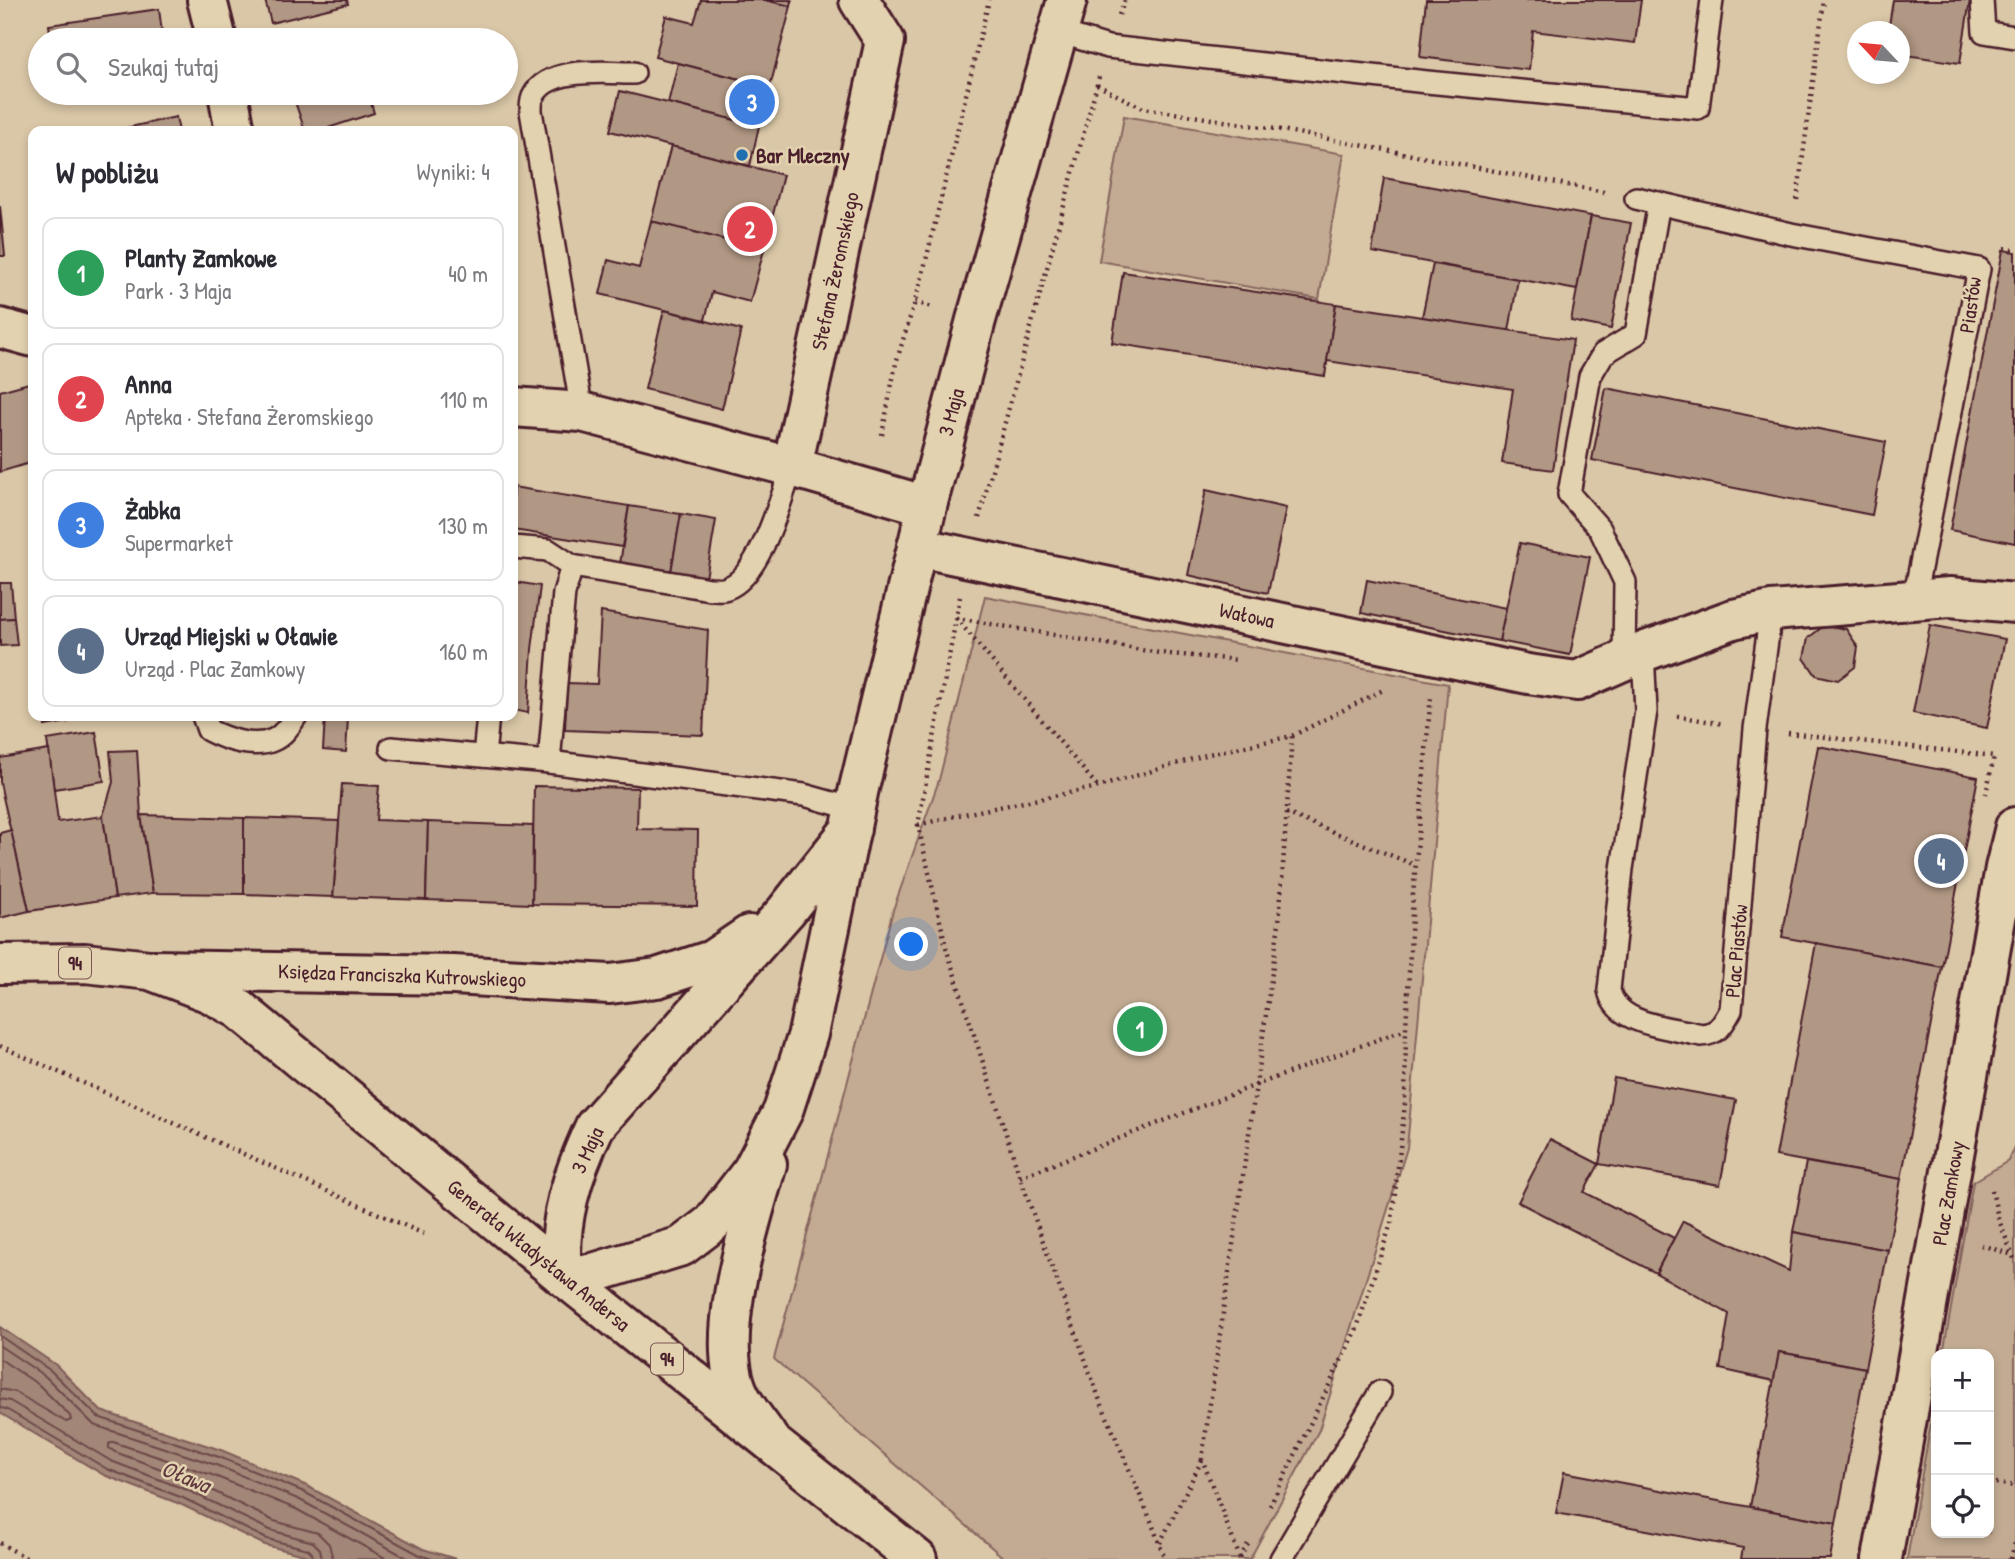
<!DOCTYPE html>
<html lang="pl">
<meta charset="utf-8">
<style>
body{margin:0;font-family:"Patrick Hand",sans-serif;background:#f2f2f3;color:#2b2b33}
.controls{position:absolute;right:21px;bottom:21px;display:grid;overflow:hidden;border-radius:14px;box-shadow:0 4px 10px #0003}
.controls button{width:63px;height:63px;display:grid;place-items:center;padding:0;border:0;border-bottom:2px solid #e1e1e2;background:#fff;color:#2b2b33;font:35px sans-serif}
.compass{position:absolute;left:1847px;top:21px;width:63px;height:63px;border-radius:50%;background:#fff;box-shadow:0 4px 10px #0003;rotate:296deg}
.you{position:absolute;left:912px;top:945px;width:24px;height:24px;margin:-18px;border:5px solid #fff;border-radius:50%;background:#1a73e8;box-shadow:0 0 0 10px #1a73e833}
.badge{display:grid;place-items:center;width:46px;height:46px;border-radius:50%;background:#2563eb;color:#fff;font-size:23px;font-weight:700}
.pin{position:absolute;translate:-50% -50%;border:4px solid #fff;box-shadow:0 2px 7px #0006}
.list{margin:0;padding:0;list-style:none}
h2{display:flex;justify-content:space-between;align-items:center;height:91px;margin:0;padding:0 28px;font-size:30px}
h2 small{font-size:23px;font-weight:400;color:#7c7c81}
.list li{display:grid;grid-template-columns:46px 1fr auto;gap:21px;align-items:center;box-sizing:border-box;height:112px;margin:0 14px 14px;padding:0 14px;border:2px solid #e1e1e2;border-radius:14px}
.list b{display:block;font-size:26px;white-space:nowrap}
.list p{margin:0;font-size:23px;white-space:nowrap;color:#7c7c81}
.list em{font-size:23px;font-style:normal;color:#7c7c81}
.icon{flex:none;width:38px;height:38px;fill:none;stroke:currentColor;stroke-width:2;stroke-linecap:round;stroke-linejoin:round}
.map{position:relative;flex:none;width:2015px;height:1559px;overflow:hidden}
.search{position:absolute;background:#fff;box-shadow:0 4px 10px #0003;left:28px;top:28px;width:490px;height:77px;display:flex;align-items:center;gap:18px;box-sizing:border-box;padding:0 24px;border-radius:38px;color:#7c7c81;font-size:26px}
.panel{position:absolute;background:#fff;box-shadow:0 4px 10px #0003;left:28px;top:126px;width:490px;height:595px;border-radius:14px}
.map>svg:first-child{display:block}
.green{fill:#c2ab92;stroke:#86655e;stroke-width:2}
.water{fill:#a28677;stroke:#7f5d59;stroke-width:2}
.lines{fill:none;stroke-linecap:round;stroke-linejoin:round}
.shore{stroke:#6d4849;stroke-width:2}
.building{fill:#b19884;stroke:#4a1f2b;stroke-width:2}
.service-casing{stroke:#4a1f2b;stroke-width:26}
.minor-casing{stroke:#4a1f2b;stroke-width:44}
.secondary-casing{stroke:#4a1f2b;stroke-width:44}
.primary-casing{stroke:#4a1f2b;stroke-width:44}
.path{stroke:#4a1f2b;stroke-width:4.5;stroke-dasharray:2 5;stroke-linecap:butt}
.service{stroke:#e3d2af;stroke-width:21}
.minor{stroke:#e3d2af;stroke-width:38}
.secondary{stroke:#e3d2af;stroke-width:38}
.primary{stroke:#e3d2af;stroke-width:38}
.poi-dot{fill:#1f6fb2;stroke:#e3d2af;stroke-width:2.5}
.labels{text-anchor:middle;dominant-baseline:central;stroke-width:5;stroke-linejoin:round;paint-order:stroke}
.shield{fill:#e3d2af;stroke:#785553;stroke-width:2}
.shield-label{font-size:19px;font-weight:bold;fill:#4a1f2b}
.poi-label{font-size:21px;font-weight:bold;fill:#4a1f2b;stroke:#e3d2af;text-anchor:start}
.street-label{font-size:21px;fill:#4a1f2b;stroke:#e3d2af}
.water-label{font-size:23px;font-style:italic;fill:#60393e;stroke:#e3d2af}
</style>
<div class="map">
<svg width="2015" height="1559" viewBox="0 0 2015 1559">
<rect width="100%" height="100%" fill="#dac7a7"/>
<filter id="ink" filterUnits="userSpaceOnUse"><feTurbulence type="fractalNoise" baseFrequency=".0143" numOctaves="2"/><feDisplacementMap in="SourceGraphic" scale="14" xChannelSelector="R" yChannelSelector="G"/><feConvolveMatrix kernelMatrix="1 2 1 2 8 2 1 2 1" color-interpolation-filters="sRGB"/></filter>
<g filter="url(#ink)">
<g class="green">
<path d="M 1124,116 L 1344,154 L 1319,299 L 1099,261 Z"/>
<path d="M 985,596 L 1448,684 L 1407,1148 L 1319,1430 L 1250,1559 L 1005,1559 L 774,1359 L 893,910 L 939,780 Z"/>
<path d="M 2015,1145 L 2015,1559 L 1907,1559 L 1936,1394 L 1936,1533 L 1989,1533 L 1989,1354 L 1943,1354 L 1973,1182 L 2008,1161 Z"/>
</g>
<path class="water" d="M 0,1327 L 56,1365 L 101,1411 L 221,1450 L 307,1486 L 423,1549 L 456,1559 L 319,1559 L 265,1545 L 180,1504 L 104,1475 L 0,1413 Z"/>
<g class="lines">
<g class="shore">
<path d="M 0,1336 L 51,1371 L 98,1417 L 219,1457 L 304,1492 L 420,1555 L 432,1559"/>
<path d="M 0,1346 L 46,1377 L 94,1425 L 216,1465 L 300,1500 L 409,1559"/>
<path d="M 0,1359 L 39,1385 L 70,1416 L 71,1420 L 66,1422 L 15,1392 L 0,1389"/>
<path d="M 0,1399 L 10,1401 L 111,1461 L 187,1490 L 270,1530 L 313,1542 L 320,1549 L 322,1559"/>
<path d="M 0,1408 L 6,1409 L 107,1469 L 183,1498 L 267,1539 L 308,1549 L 312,1553 L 313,1559"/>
<path d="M 333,1559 L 329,1544 L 318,1533 L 274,1521 L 191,1480 L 115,1452 L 109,1448 L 109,1444 L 113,1442 L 212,1475 L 296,1509 L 387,1559"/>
</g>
</g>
<g class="building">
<path d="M 265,0 L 347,0 L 348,4 L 271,23 Z"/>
<path d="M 701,0 L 765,0 L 791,6 L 770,87 L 655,57 L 666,16 L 694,23 Z"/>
<path d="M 765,0 L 792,0 L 791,6 Z"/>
<path d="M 1426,0 L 1641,0 L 1635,43 L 1533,31 L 1529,70 L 1420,57 Z"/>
<path d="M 1893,0 L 1970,0 L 1960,63 L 1899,54 L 1899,32 L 1888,32 Z"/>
<path d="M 159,9 L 163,40 L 51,40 L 49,25 Z"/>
<path d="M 678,63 L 770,87 L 759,126 L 668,103 Z"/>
<path d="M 620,91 L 759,126 L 750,166 L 610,131 Z"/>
<path d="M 292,93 L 368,93 L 374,113 L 319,131 L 305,131 Z"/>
<path d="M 176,117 L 179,131 L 112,131 Z"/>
<path d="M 671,146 L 783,175 L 764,250 L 651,221 Z"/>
<path d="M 1384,178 L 1591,216 L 1577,290 L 1372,252 Z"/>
<path d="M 0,206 L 5,256 L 0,256 Z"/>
<path d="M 1591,216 L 1631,223 L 1611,329 L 1571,321 Z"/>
<path d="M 651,221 L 764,250 L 750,302 L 712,292 L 705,320 L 600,294 L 608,260 L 639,268 Z"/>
<path d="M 2003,250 L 2015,252 L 2015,543 L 1950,530 Z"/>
<path d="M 1433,264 L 1518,279 L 1509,331 L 1422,317 Z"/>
<path d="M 1123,272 L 1336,304 L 1325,376 L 1112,343 Z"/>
<path d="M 1336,304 L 1573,340 L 1553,470 L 1502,463 L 1513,389 L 1327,361 Z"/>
<path d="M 664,310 L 741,330 L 722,409 L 645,389 Z"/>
<path d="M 29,383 L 33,398 L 33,462 L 0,472 L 0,391 Z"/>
<path d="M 1606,388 L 1886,442 L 1872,515 L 1592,460 Z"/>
<path d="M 513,487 L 629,506 L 622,547 L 513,530 Z"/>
<path d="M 1206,490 L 1286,508 L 1268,593 L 1188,575 Z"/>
<path d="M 629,506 L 681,514 L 671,572 L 620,564 Z"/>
<path d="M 681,514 L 716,520 L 706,578 L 671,572 Z"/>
<path d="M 1520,543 L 1590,557 L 1570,655 L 1499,641 Z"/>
<path d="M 1367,580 L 1506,608 L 1499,641 L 1361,613 Z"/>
<path d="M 516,582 L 540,586 L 532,649 L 528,713 L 513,710 L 513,606 Z"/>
<path d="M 0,583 L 11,583 L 14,618 L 0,619 Z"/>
<path d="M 601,612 L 708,630 L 703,735 L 565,730 L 567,683 L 597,684 Z"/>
<path d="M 14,618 L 17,645 L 0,646 L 0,619 Z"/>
<path d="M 1825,625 L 1846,629 L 1858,647 L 1855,667 L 1838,680 L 1816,675 L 1804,658 L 1808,638 Z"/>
<path d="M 1930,625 L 2005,639 L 1987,728 L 1913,713 Z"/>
<path d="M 44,716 L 79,716 L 67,717 L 68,722 L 45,726 Z"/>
<path d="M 325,716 L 348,718 L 346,752 L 323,750 Z"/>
<path d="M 96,732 L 104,781 L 54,789 L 47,740 Z"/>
<path d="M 1818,746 L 1978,777 L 1942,967 L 1782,937 Z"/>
<path d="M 49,750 L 58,822 L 103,816 L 115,898 L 29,911 L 3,797 L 0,782 L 0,758 Z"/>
<path d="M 137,750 L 141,815 L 153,893 L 115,898 L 103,816 L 113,782 L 110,751 Z"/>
<path d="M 342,784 L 379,786 L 376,820 L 428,822 L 426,900 L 333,897 Z"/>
<path d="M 534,786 L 638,788 L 637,829 L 698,830 L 697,906 L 532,904 Z"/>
<path d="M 141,815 L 244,818 L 244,894 L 153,893 Z"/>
<path d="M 244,818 L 339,821 L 333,897 L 244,894 Z"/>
<path d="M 428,822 L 533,826 L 532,904 L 426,900 Z"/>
<path d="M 11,830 L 29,911 L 0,918 L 0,833 Z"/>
<path d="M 1816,943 L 1942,967 L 1901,1179 L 1776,1156 Z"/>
<path d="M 1614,1078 L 1736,1100 L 1720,1185 L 1599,1164 Z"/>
<path d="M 1550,1139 L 1599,1164 L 1584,1192 L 1674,1238 L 1656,1273 L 1518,1202 Z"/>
<path d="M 1806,1162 L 1901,1179 L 1888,1250 L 1793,1232 Z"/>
<path d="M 1683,1221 L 1789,1271 L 1793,1232 L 1888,1250 L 1865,1368 L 1779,1352 L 1774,1381 L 1720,1369 L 1729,1314 L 1656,1273 Z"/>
<path d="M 1779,1352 L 1865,1368 L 1836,1523 L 1750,1507 Z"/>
<path d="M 1564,1472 L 1836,1523 L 1830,1559 L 1741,1559 L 1743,1548 L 1556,1513 Z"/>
</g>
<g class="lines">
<g class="service-casing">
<g id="service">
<path d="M 1982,0 L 1984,32 L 2015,37"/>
<path d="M 1059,32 L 1108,47 L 1427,82 L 1698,108 L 1712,0"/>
<path d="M 1636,198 L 1791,234 L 1979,269 L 1914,599"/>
<path d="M 582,412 L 531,111 C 531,106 531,99 534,95 C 549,66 606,73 634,73"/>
<path d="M 513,547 L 548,550 L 572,566"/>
<path d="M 1643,652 L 1646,711 L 1622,869 L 1609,990 C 1616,1026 1670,1027 1701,1035 C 1719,1034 1723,1024 1731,1010 L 1755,729 L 1771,611"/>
<path d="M 1624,662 L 1625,582 L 1600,529 L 1569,494 L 1590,376 L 1603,354 L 1636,334 L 1659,203"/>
<path d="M 203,716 L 208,730 C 225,739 254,749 273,740 C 283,736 290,725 296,716"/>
<path d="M 391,748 L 549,762 L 804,795 L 854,809"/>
<path d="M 484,756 L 488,716"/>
<path d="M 549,762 L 564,593 L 572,566 L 710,589 C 715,589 723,590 727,588 C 760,577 781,498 792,467"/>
<path d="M 1281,1559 L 1380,1392"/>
</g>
</g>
<g class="minor-casing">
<g id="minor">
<path d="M 207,0 L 217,40"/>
<path d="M 228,93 L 235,131"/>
<path d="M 0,328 L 33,337"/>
<path d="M 513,407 L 582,412 L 792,467 L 927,506"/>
<path d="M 792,467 L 885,41 L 859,0"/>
<path d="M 917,547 L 1528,674 L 1577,681 L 1643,652 L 1733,619 L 1771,611 L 1950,597 L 2015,603"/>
<path d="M 1882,1559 L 2005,868 L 2015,827"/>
</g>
</g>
<g class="secondary-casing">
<g id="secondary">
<path d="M 851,829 L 786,911 L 595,1126 C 572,1175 557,1221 562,1275 L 590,1274 L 682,1246 L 711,1224 L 752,1171 L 783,1111 L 808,1034 L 859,788 L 927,506 L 976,320 L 1067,0"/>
<path d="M 152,970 L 453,975 L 610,984 L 657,978 L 712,960 L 749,935"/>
<path d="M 767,1436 C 758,1423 747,1410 740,1396 C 711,1340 751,1221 767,1164"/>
</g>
</g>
<g class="primary-casing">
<path id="primary" d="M 0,964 L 85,963 L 150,970 L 210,993 L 239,1009 L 562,1275 L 917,1559"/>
</g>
<g class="path">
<path d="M 1119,15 L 1125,0"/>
<path d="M 1097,85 L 1143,108 L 1287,131 L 1604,192"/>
<path d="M 1797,200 L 1824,0"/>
<path d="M 2004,248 L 2015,250"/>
<path d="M 915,302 L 935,308"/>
<path d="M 882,435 L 896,363 L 920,285 L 989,0"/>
<path d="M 979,518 L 1099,77"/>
<path d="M 960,597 L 918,825 L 947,951 L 1020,1177 L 1099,1398 L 1151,1521 L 1165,1559"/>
<path d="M 956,618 L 1159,653 L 1238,660"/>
<path d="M 956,618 L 1098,787"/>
<path d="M 1677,716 L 1724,724"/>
<path d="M 1788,733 L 1994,756 L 1986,794"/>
<path d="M 1286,813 L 1415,865"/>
<path d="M 918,825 L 959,815 L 1098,787 L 1209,754 L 1292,736 L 1385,689"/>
<path d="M 0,1046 L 424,1234"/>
<path d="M 1020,1177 L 1256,1085 L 1279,923 L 1292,736"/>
<path d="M 1992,1190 L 1998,1218 L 2015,1261"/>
<path d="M 1981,1245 L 2013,1255"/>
<path d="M 1989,1482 L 2015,1486"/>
<path d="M 1270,1506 L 1357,1328 L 1392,1220 L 1405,1104 L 1406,1029 L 1413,895 L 1431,695"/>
<path d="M 0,1543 L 28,1559"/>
<path d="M 1160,1543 L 1202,1460"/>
<path d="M 1240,1558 L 1248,1544"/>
<path d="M 1240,1558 L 1202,1459 L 1256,1085 L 1406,1029"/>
<path d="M 2011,1559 L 2015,1543"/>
</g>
<use href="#service" class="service"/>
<use href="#minor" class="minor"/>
<use href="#secondary" class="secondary"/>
<use href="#primary" class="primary"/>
</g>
</g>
<circle class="poi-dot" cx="742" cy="155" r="7"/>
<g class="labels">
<g class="shield">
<rect x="59" y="947.5" width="32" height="31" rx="5"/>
<rect x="651" y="1343.5" width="32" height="31" rx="5"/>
</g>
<g class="shield-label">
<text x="75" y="963">94</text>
<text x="667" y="1359">94</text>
</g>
<g class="poi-label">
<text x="756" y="155">Bar Mleczny</text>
</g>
<g class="street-label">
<text transform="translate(835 271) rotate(-78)">Stefana Żeromskiego</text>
<text transform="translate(1970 305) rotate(-82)">Piastów</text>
<text transform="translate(951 412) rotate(-75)">3 Maja</text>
<text transform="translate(1247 615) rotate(12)">Wałowa</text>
<text transform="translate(1736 951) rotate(-85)">Plac Piastów</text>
<text transform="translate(402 975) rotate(2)">Księdza Franciszka Kutrowskiego</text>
<text transform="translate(587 1150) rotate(-65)">3 Maja</text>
<text transform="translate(1948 1193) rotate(-80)">Plac Zamkowy</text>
<text transform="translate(539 1255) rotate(39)">Generała Władysława Andersa</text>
</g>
<g class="water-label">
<text transform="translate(186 1476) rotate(22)">Oława</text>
</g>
</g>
</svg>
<div class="controls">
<button>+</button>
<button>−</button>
<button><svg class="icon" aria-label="locate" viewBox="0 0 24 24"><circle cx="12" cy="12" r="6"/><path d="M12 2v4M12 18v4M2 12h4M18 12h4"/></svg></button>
</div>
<svg class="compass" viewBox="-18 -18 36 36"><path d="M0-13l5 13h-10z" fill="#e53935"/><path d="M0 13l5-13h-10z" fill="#7c7c81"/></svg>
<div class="you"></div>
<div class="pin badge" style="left:1140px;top:1029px;background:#2e9e5b">1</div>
<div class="pin badge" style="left:750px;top:229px;background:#e0444e">2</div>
<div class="pin badge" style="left:752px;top:102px;background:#3f7fe0">3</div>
<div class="pin badge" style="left:1941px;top:861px;background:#5c6f8a">4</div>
<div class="search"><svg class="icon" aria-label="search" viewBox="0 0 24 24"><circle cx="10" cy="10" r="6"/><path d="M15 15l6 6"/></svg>Szukaj tutaj</div>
<section class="panel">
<h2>W pobliżu<small>Wyniki: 4</small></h2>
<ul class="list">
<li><span class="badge" style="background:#2e9e5b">1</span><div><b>Planty Zamkowe</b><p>Park · 3 Maja</p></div><em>40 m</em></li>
<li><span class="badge" style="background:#e0444e">2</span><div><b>Anna</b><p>Apteka · Stefana Żeromskiego</p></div><em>110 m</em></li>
<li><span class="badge" style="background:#3f7fe0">3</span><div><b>Żabka</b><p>Supermarket</p></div><em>130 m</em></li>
<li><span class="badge" style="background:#5c6f8a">4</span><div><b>Urząd Miejski w Oławie</b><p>Urząd · Plac Zamkowy</p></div><em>160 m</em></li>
</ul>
</section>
</div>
